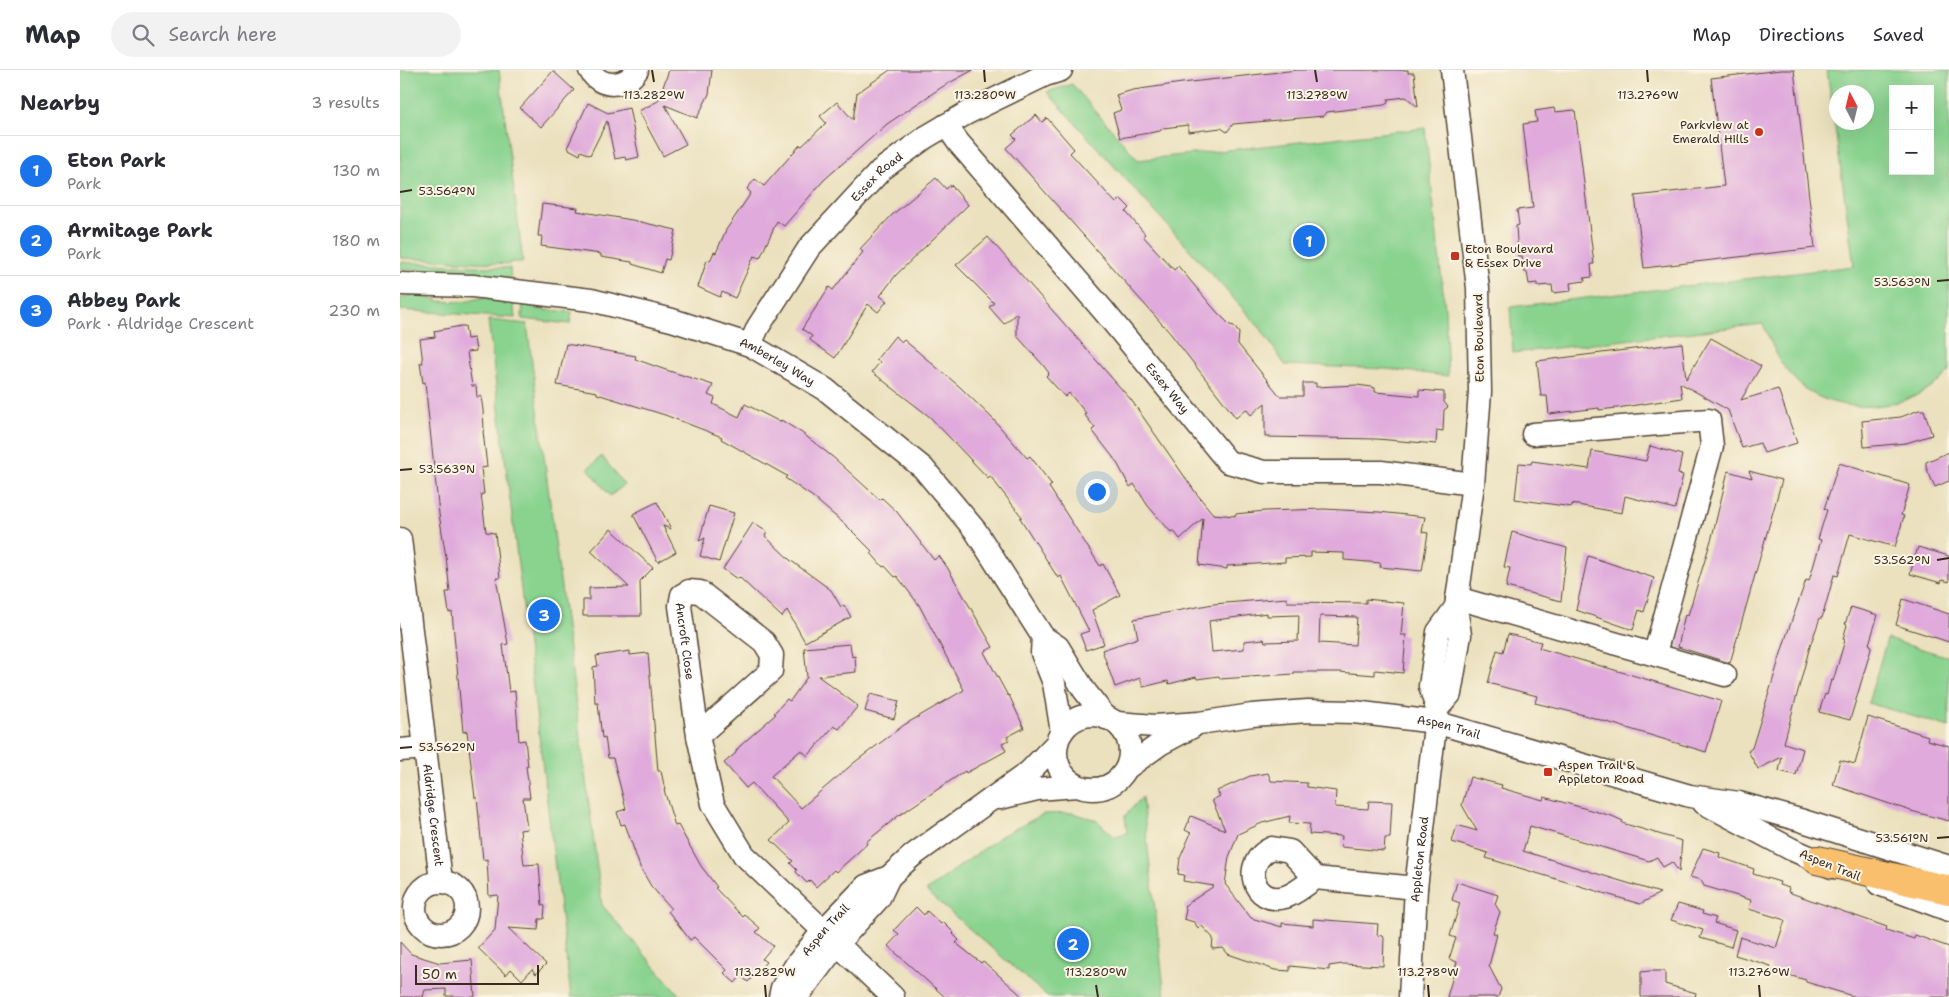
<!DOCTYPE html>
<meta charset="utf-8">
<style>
body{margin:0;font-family:"Shantell Sans",sans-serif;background:#f2f2f3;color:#2b2b33}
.controls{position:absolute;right:15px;top:15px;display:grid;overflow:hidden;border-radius:0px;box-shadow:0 5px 20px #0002}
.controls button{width:45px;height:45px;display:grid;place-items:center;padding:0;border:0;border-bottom:1px solid #e1e1e2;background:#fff;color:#2b2b33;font:25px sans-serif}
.compass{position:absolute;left:1429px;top:15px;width:45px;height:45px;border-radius:50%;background:#fff;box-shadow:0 5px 20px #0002;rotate:353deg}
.scale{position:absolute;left:15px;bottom:12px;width:124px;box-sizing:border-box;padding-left:5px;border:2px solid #3b2a1e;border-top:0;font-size:14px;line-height:18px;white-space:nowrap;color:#3b2a1e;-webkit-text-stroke:4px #fcf5e5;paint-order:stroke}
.you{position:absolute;left:696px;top:421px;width:18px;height:18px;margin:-12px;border:4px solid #fff;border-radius:50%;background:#1a73e8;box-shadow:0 0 0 8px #1a73e833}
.badge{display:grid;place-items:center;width:32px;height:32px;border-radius:50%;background:#1a73e8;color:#fff;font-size:16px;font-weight:700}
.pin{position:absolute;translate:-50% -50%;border:2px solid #fff;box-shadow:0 1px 5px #0006}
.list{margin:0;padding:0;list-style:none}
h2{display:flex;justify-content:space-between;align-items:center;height:65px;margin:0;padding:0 20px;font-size:21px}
h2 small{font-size:16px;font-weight:400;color:#7c7c81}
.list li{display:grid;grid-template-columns:32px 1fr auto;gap:15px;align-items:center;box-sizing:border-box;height:70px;padding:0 20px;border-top:1px solid #e1e1e2}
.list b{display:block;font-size:19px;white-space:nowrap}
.list p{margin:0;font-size:16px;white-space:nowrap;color:#7c7c81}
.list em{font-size:16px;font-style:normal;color:#7c7c81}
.icon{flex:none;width:28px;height:28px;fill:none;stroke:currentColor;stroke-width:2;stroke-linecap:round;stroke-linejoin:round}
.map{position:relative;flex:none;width:1549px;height:927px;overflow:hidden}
header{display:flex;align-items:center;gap:30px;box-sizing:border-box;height:70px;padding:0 25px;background:#fff;border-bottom:1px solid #e1e1e2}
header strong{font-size:24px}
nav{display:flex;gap:28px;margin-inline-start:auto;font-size:18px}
.search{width:350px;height:45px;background:#f2f2f3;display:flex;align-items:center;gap:12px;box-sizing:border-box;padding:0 18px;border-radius:28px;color:#7c7c81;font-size:19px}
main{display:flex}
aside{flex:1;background:#fff}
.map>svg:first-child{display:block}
.green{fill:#89d38f;stroke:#627e56;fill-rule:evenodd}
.building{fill:#e0abdc;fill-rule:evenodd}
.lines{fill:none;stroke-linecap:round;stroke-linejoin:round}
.minor-casing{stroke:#554536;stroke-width:25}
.major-casing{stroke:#554536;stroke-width:30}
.minor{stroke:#fff;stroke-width:22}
.major{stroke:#f9bf6d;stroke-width:28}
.ticks{fill:none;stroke:#3b2a1e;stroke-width:2}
.poi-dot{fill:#c8321e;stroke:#fcf5e5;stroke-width:2}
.labels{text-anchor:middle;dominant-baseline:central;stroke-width:4;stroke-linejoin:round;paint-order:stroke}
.poi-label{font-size:12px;fill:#3b2a1e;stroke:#fcf5e5;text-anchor:start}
.street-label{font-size:12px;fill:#3b2a1e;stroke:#fcf5e5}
.ticks-label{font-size:12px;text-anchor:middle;fill:#3b2a1e;stroke:#fcf5e5;stroke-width:4;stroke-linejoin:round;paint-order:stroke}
</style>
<header>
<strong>Map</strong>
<div class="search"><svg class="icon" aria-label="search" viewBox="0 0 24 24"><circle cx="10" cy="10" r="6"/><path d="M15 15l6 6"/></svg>Search here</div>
<nav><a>Map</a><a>Directions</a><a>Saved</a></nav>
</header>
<main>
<aside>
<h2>Nearby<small>3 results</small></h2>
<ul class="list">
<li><span class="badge">1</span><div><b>Eton Park</b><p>Park</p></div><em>130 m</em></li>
<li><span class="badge">2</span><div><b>Armitage Park</b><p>Park</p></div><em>180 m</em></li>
<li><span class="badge">3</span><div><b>Abbey Park</b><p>Park · Aldridge Crescent</p></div><em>230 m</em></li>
</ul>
</aside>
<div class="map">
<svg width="1549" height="927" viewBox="0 0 1549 927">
<rect width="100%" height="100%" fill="#fcf5e5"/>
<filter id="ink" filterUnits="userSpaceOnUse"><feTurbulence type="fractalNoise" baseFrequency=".02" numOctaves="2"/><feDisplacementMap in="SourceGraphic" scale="10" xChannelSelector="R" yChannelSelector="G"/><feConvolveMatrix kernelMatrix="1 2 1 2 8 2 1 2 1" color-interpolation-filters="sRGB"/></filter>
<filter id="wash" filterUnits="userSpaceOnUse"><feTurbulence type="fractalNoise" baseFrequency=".0096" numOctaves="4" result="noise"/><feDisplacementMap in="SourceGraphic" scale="20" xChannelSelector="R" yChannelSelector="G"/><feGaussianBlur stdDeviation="1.12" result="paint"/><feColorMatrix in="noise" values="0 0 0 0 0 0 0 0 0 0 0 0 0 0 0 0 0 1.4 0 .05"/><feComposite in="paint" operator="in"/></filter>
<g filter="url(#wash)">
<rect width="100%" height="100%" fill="#ebe1be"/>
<g class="green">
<path d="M 0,0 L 99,0 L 123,192 L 110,192 L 110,194 L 0,188 Z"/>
<path d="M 1427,0 L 1549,0 L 1549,301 C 1517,340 1443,349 1403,317 C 1381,300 1373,277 1363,254 L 1113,283 L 1110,237 L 1454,196 ZM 1493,19 L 1530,19 L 1530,101 L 1493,101 ZM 1436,22 L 1466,22 L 1466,52 L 1436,52 Z"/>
<path d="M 672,14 L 738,90 L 1025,58 L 1045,239 L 1048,306 L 986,299 L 885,295 L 861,259 L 647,22 Z"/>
<path d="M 0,192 L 110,198 L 111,211 L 76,208 L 63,202 L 0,199 Z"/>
<path d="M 12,224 L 27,226 L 38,231 L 64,232 L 84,227 L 113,231 L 115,248 L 0,240 L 0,229 Z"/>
<path d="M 123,232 L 137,239 L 172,242 L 170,254 L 122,249 Z"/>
<path d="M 88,250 L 127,254 L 202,835 L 281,927 L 171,927 Z"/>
<path d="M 202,386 L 224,415 L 210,426 L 188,398 Z"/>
<path d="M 1487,569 L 1549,587 L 1549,657 L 1468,633 Z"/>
<path d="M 742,727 L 765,927 L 648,927 L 526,821 L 601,766 L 644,744 L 673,743 L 696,750 L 715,767 L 727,763 L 725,746 Z"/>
</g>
<g id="blocks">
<g class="building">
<path d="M 269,0 L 312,0 L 309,24 L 297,48 L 265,35 L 286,74 L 263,86 L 239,41 L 258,31 Z"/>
<path d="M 490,0 L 573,0 L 542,17 L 487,54 L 424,110 L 384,156 L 377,151 L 360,188 L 354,186 L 335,228 L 322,222 L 320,227 L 298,217 L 307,190 L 310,191 L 314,182 L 316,183 L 326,160 L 351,123 L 347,119 L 355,109 L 364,116 L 400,75 L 402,76 L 426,53 L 420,46 L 437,32 L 453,50 L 457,23 Z"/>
<path d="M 897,0 L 1008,0 L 1008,3 L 1014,3 L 1018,37 L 1006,27 L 988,29 L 988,33 L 984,35 L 927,42 L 924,46 L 833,54 L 827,62 L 821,58 L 788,62 L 788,55 L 763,58 L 760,61 L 720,68 L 713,43 L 721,40 L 716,25 L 733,20 L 782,13 Z"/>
<path d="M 1381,0 L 1394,0 L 1415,178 L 1244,198 L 1235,126 L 1324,116 L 1311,8 Z"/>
<path d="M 153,1 L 174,20 L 141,57 L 120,38 Z"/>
<path d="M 188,33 L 208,43 L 229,38 L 239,87 L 226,90 L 225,87 L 215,89 L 207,51 L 190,85 L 181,81 L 180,85 L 167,78 Z"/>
<path d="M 1154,38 L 1155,42 L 1175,40 L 1194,194 L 1191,194 L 1192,207 L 1184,208 L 1185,211 L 1170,213 L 1171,221 L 1153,223 L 1152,215 L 1137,216 L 1137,213 L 1129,214 L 1127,202 L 1124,202 L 1122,186 L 1118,186 L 1116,156 L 1119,155 L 1117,140 L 1133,138 L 1123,54 L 1137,52 L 1135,41 Z"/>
<path d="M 636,45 L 642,52 L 647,48 L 674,79 L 670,83 L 716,133 L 721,129 L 730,138 L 726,142 L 745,164 L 743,166 L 774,200 L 778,196 L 816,241 L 830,255 L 834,256 L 839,263 L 838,274 L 880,326 L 903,326 L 903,313 L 916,313 L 916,317 L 957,315 L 972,317 L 975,318 L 975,322 L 1019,326 L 1019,320 L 1044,322 L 1044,332 L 1048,337 L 1044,340 L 1043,361 L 1037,360 L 1036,374 L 977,369 L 865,367 L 865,333 L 851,345 L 846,339 L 836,348 L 770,263 L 606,78 L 616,69 L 612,65 Z"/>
<path d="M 536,108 L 546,119 L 551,115 L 568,135 L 496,205 L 480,226 L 487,231 L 478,242 L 468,234 L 435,288 L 410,270 L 412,266 L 402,259 L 429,217 L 433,220 L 463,182 L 460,179 L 492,145 Z"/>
<path d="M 142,134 L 178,138 L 177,141 L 232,150 L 276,160 L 269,190 L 265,189 L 261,203 L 232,194 L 232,192 L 201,187 L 201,184 L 141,176 L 142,166 L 138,166 Z"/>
<path d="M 588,167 L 732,331 L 796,423 L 813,444 L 835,446 L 835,444 L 865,441 L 924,439 L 979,442 L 1025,447 L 1022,462 L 1028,463 L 1022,501 L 980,497 L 981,493 L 944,490 L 944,483 L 911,482 L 911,487 L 885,488 L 885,492 L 827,496 L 827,499 L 799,495 L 803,448 L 780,469 L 773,460 L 771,462 L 748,436 L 734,414 L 730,417 L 716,391 L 692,360 L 695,358 L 684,344 L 686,343 L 669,323 L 665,327 L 646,306 L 649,303 L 643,295 L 617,266 L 617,243 L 604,254 L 589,237 L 594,233 L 556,195 Z"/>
<path d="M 61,256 L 65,256 L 67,269 L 74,268 L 76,281 L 67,282 L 72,316 L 76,316 L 77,327 L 81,326 L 83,340 L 84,360 L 83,361 L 87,397 L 81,398 L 84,424 L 81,424 L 86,462 L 95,463 L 100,508 L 96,508 L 108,574 L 103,575 L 109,622 L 115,621 L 119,671 L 125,670 L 128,696 L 126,696 L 130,728 L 123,728 L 127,759 L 120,760 L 124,795 L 139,794 L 142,835 L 145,836 L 144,849 L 139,849 L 138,860 L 108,858 L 146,894 L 136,904 L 132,899 L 122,910 L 111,899 L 106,905 L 78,878 L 95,860 L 98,825 L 89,826 L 87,789 L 83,790 L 77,727 L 75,728 L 67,661 L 63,662 L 52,542 L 49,543 L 46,522 L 50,522 L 46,487 L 39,444 L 25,312 L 23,313 L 20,293 L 23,293 L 20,269 L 35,267 L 34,261 Z"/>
<path d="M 495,266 L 502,272 L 504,270 L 560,317 L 593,349 L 627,388 L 630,386 L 652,415 L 649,417 L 700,496 L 703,494 L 720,525 L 692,540 L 704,574 L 686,580 L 680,564 L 689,561 L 661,506 L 658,508 L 620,448 L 622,447 L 590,406 L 588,408 L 530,347 L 472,302 L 480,292 L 476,290 Z"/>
<path d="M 1311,268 L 1361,296 L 1341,330 L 1378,319 L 1397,373 L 1364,383 L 1360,373 L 1342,378 L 1328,340 L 1280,313 L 1282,328 L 1217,338 L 1199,340 L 1199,338 L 1149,344 L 1147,326 L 1141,326 L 1137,291 L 1282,273 L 1286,309 Z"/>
<path d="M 166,274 L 236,286 L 235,289 L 263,299 L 313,315 L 308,325 L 315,328 L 313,334 L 339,347 L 345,334 L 380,352 L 381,350 L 402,363 L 434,388 L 480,430 L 482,428 L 497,442 L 534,490 L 539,486 L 547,497 L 593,577 L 584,582 L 608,626 L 609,625 L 624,658 L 607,667 L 609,670 L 602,673 L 606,681 L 566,703 L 565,701 L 498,746 L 466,772 L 467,774 L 436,802 L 434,800 L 416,817 L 410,810 L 407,813 L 396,802 L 397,800 L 390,793 L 393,791 L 371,770 L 389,753 L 352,713 L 346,718 L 324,693 L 336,683 L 336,681 L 340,676 L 376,644 L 374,643 L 387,629 L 390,631 L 407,607 L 404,578 L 450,574 L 452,587 L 455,586 L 456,602 L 418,606 L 458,636 L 439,659 L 434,656 L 408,686 L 401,680 L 371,706 L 401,738 L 455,692 L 504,655 L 564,620 L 519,535 L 497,506 L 495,507 L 485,496 L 483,497 L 471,483 L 473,482 L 448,457 L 413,427 L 385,408 L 387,406 L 321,369 L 322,367 L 265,345 L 197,324 L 197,322 L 157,315 Z"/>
<path d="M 1519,340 L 1524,340 L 1532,365 L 1506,373 L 1464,377 L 1462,351 L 1501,347 Z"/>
<path d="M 1250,376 L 1282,385 L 1278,404 L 1283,405 L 1275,439 L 1225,426 L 1222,443 L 1172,434 L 1172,437 L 1115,429 L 1119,393 L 1131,394 L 1132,391 L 1189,399 L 1192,381 L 1246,391 Z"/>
<path d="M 1549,382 L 1549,411 L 1535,417 L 1526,397 L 1526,392 Z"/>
<path d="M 1439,393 L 1510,415 L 1501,445 L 1504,446 L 1495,477 L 1450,464 L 1438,506 L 1434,505 L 1422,548 L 1420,548 L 1410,576 L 1384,673 L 1403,679 L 1396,705 L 1379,701 L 1382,687 L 1358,699 L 1348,681 L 1352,678 L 1386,567 L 1406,510 L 1409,511 L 1421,470 L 1418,469 L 1427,440 L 1424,439 Z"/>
<path d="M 1328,401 L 1352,408 L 1349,401 L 1382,410 L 1330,593 L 1278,577 L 1285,544 L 1288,545 L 1312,467 Z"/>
<path d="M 257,432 L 271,459 L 263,456 L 276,482 L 258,492 L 233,444 Z"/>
<path d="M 309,436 L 334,443 L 319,492 L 300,486 L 305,468 L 299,471 Z"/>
<path d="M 353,453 L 367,462 L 365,466 L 390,490 L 431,520 L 441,537 L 444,535 L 451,547 L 405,572 L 387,540 L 382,547 L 339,507 L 337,509 L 323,499 Z"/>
<path d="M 211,459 L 253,498 L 240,511 L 241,546 L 183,546 L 183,530 L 189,530 L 189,518 L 229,517 L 191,481 Z"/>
<path d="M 1112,462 L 1167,478 L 1161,531 L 1106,517 L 1110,498 L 1104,497 Z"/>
<path d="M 1518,477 L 1549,486 L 1549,512 L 1542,510 L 1541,513 L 1510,504 Z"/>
<path d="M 1188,486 L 1254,508 L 1244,542 L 1239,540 L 1233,560 L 1176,540 Z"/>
<path d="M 887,528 L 887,532 L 966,533 L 966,529 L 1004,533 L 1001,565 L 1006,565 L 1003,603 L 975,600 L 975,605 L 939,602 L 894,602 L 894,604 L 820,609 L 819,606 L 797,609 L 796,607 L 769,614 L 768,611 L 743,617 L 740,608 L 715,617 L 702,580 L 738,568 L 734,549 L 813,534 ZM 867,543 L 867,546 L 899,545 L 898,571 L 865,572 L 864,569 L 844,571 L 844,579 L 812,582 L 809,551 ZM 920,546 L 957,547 L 955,575 L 919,573 Z"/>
<path d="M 1503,529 L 1549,544 L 1549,572 L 1496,555 Z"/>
<path d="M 1451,537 L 1478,545 L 1469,574 L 1471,575 L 1471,579 L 1450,650 L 1419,642 L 1425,624 L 1427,625 L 1431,610 L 1433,611 L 1445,570 L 1443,569 L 1447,555 L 1445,554 Z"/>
<path d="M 1108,564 L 1141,572 L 1139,578 L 1321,631 L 1306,682 L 1184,645 L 1135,633 L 1137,626 L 1088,613 L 1097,580 L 1103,582 Z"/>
<path d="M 230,581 L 230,585 L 248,583 L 258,701 L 261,701 L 265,720 L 264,720 L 275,756 L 278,755 L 301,796 L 317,817 L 315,818 L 343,847 L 345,845 L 360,858 L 356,862 L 373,876 L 362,889 L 366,892 L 348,912 L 341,906 L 335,913 L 324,903 L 327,900 L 294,867 L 290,870 L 268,841 L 271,839 L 251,816 L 240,797 L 225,754 L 221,755 L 217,742 L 226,739 L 213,688 L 208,688 L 205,667 L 202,668 L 198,633 L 195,633 L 193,597 L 198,596 L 196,586 Z"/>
<path d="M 470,624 L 499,631 L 494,649 L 465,641 Z"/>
<path d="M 1468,647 L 1528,666 L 1527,670 L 1549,676 L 1549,751 L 1511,741 L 1433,715 L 1440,690 L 1455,694 Z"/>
<path d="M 868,703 L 871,711 L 907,713 L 907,717 L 936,721 L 935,737 L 968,739 L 969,731 L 992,732 L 990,768 L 985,768 L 984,781 L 941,777 L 942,766 L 909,764 L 910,754 L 889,753 L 890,746 L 862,753 L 838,764 L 829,787 L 825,814 L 851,848 L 882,857 L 882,853 L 913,856 L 913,849 L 978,854 L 977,865 L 983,866 L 984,868 L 983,896 L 943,894 L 929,896 L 929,900 L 890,896 L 890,901 L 875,900 L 828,884 L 823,878 L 812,879 L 813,868 L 802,856 L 798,858 L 794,852 L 784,849 L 786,840 L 784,836 L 814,816 L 783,811 L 784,805 L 778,804 L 780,788 L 791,763 L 785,760 L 791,746 L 825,760 L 812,730 L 820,726 L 817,721 L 850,706 Z"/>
<path d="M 1070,707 L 1102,715 L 1101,718 L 1143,730 L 1144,727 L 1212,746 L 1223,751 L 1222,753 L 1282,771 L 1279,802 L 1272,792 L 1263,797 L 1257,787 L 1249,791 L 1130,756 L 1123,781 L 1260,823 L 1240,834 L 1086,788 L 1088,783 L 1052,772 L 1057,755 L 1077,761 L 1062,735 Z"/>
<path d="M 1303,778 L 1320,783 L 1319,787 L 1354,799 L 1353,804 L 1380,812 L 1379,815 L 1389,818 L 1388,822 L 1487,857 L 1486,860 L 1514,869 L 1515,865 L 1549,877 L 1549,927 L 1456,927 L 1406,912 L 1406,910 L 1370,900 L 1371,896 L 1335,885 L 1340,867 L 1376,878 L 1385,850 L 1349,839 L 1351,830 L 1304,816 L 1301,810 L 1290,807 Z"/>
<path d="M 1057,812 L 1098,825 L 1095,834 L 1100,842 L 1093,863 L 1097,864 L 1089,896 L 1101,919 L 1098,927 L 1047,927 L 1057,892 L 1049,889 L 1056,868 L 1050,866 L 1060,833 L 1052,830 Z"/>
<path d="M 1278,834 L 1303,841 L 1302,844 L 1316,848 L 1314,853 L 1336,860 L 1331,877 L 1300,868 L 1303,860 L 1271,850 Z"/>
<path d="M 516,837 L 524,845 L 527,841 L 541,854 L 543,852 L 554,863 L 553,864 L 559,870 L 556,873 L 581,893 L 583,891 L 623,927 L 545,927 L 488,876 L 499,864 L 494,860 Z"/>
<path d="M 0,872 L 11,884 L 40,893 L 72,890 L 75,927 L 46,926 L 46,919 L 25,920 L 23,927 L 0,927 Z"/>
<path d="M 1250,901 L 1265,901 L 1265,914 L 1296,923 L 1295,927 L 1241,927 L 1241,902 Z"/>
</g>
</g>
</g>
<g filter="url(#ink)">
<use href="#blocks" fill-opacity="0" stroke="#554536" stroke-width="1"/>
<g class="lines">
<g class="minor-casing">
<g id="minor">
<path d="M 190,0 C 200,19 226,18 237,0"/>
<path id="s1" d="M 546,55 L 558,72 L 703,240 L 828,392 L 864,402 L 981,402 L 1073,414"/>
<path id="s2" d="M 0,214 L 73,216 L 191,230 L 272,250 L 350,275 L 425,319 L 523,398 L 575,460 L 643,567 L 658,577 L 684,620 L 706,648"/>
<path id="s3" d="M 350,275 L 358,257 L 409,178 L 481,100 L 526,67 L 567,43 L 645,5 L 661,0"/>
<path d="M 1133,364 L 1309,350 L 1312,376 L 1255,583"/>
<path id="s4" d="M 0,469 L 41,811"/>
<path d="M 1057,528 L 1325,605"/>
<path d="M 643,567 L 642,583 L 654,613 L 662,662"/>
<path d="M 1037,639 L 1050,624 L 1060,565 L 1056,537 L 1073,414 L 1080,322 L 1078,218 L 1052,0"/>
<circle cx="693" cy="682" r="37"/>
<path id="s5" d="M 717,653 L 755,656 L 799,653 L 852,645 L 908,641 L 954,642 L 1035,652 L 1290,726 L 1339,733 L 1400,750 L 1549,797"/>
<path id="s6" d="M 298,666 L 371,601 L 372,585 L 364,572 L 300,522 L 289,521 L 282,525 L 280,536 L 298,666 L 313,734 L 344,785 L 493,927"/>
<path d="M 0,680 L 25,678"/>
<path d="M 728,697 L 760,674 L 792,657"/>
<path d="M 600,728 L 637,719 L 677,716"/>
<path d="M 1304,733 L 1391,779 L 1432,797"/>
<path d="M 872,778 L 890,781 L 915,808 C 906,815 895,824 885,827 C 853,836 840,792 872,778 Z"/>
<path d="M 915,808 L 1016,818"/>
<circle cx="41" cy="838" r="26"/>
<path d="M 1479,814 L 1549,840"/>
<path id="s7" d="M 380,927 L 382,918 L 396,895 L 423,861 L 466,816 L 489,807 L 512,786 L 629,702 L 657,673"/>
<path d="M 397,927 L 437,874 L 479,828 L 489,807"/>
<path id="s8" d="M 1010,927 L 1016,818 L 1037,639 L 1030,616 L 1038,562 L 1056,537"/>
</g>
</g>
<g class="major-casing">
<path id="major" d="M 1417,790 L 1549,820"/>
</g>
<use href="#minor" class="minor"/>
<use href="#major" class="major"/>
</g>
</g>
<path class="ticks" d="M 252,0 L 254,12M 584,0 L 585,12M 915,0 L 917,12M 1247,0 L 1248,12M 0,122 L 12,120M 1537,211 L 1549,210M 0,400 L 12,399M 1537,490 L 1549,488M 0,678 L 12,677M 1537,768 L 1549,767M 365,915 L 366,927M 696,915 L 698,927M 1028,915 L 1029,927M 1359,915 L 1360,927"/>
<g class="poi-dot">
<circle cx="1359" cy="62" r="5"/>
<rect x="1050" y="181" width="10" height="10" rx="2.5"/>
<rect x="1143" y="697" width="10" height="10" rx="2.5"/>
</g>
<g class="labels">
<g class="poi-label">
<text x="1349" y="55" text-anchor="end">Parkview at<tspan x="1349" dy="14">Emerald Hills</tspan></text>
<text x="1065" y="179">Eton Boulevard<tspan x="1065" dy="14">&amp; Essex Drive</tspan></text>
<text x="1158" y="695">Aspen Trail &amp;<tspan x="1158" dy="14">Appleton Road</tspan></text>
</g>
<g class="street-label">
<text stroke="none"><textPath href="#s3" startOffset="212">Essex Road</textPath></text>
<text transform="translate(1079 268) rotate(-91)">Eton Boulevard</text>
<text stroke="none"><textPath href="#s2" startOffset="389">Amberley Way</textPath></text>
<text stroke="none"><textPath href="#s1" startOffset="344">Essex Way</textPath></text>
<text stroke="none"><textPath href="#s6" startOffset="276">Ancroft Close</textPath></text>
<text stroke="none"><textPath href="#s5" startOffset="334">Aspen Trail</textPath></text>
<text stroke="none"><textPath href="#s4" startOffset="278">Aldridge Crescent</textPath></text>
<text stroke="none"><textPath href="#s8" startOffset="138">Appleton Road</textPath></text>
<text transform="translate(1430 795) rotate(22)">Aspen Trail</text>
<text stroke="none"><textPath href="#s7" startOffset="82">Aspen Trail</textPath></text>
</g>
</g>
<g class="ticks-label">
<text x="254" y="29">113.282°W</text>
<text x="585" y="29">113.280°W</text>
<text x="917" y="29">113.278°W</text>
<text x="1248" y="29">113.276°W</text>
<text x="47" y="125">53.564°N</text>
<text x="1502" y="216">53.563°N</text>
<text x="47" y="403">53.563°N</text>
<text x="1502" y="494">53.562°N</text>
<text x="47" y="681">53.562°N</text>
<text x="1502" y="772">53.561°N</text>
<text x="365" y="906">113.282°W</text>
<text x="696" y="906">113.280°W</text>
<text x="1028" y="906">113.278°W</text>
<text x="1359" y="906">113.276°W</text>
</g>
</svg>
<div class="controls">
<button>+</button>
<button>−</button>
</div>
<svg class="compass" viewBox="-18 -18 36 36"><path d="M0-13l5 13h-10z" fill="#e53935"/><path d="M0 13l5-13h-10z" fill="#7c7c81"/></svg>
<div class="scale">50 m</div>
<div class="you"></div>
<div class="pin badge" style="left:909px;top:171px">1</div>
<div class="pin badge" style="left:673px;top:874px">2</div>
<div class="pin badge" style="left:144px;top:545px">3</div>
</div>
</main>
